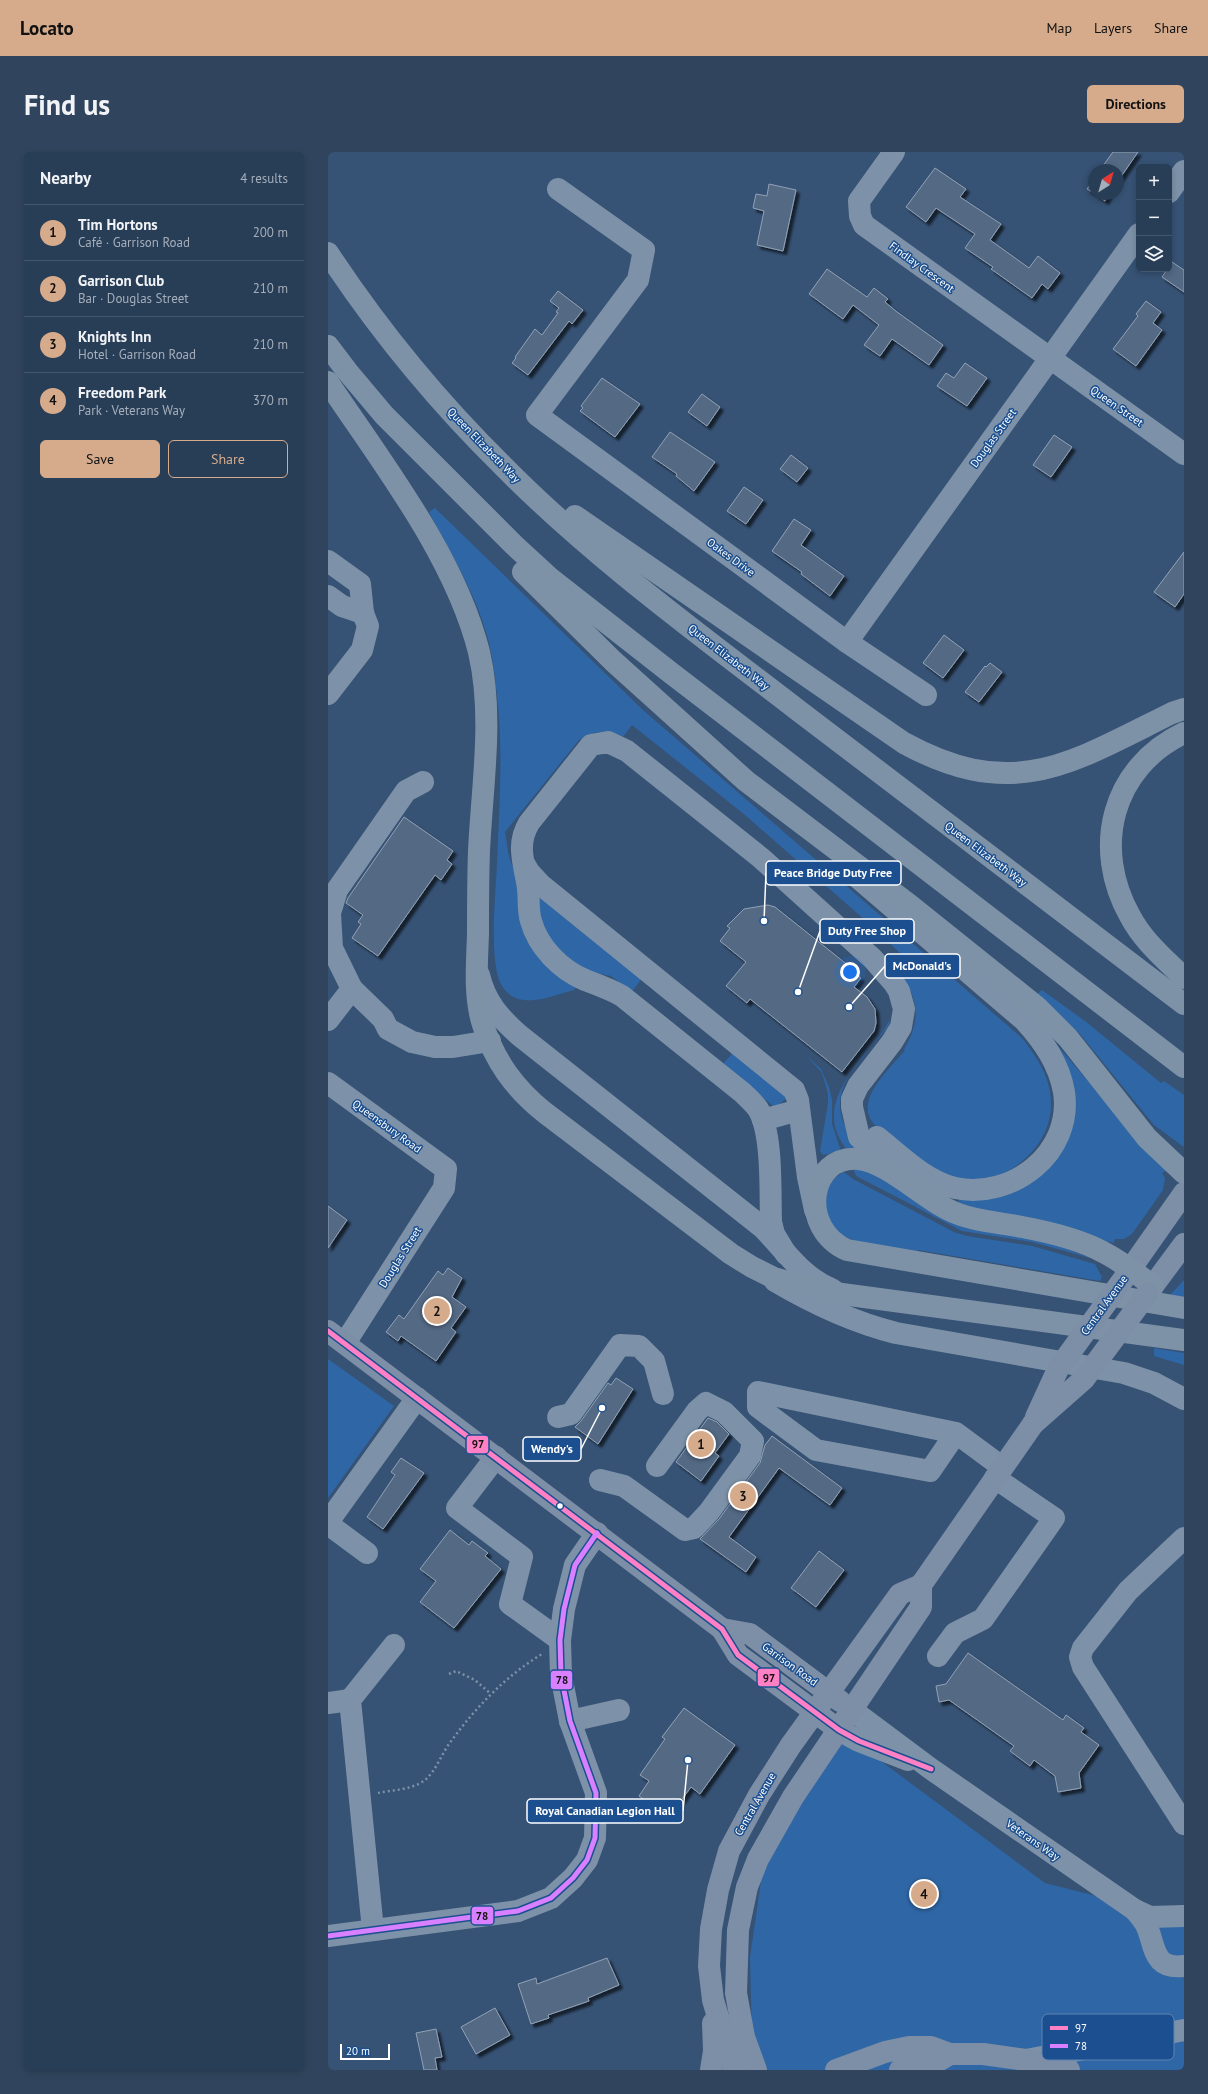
<!DOCTYPE html>
<meta charset="utf-8">
<style>
body{margin:0;font-family:"PT Sans",sans-serif;background:#30455d;color:#f1f3f6}
.controls{position:absolute;right:12px;top:12px;display:grid;overflow:hidden;border-radius:6px;box-shadow:0 2px 6px #0003}
.controls button{width:36px;height:36px;display:grid;place-items:center;padding:0;border:0;border-bottom:1px solid #44576d;background:#283e57;color:#f1f3f6;font:20px sans-serif}
.compass{position:absolute;left:760px;top:12px;width:36px;height:36px;border-radius:50%;background:#283e57;box-shadow:0 2px 6px #0003;rotate:37deg}
.scale{position:absolute;left:12px;bottom:10px;width:50px;box-sizing:border-box;padding-left:4px;border:2px solid #fff;border-top:0;font-size:11px;line-height:14px;white-space:nowrap;color:#fff;-webkit-text-stroke:3px #1b4f8f;paint-order:stroke}
.you{position:absolute;left:522px;top:820px;width:14px;height:14px;margin:-10px;border:3px solid #fff;border-radius:50%;background:#1a73e8;box-shadow:0 0 0 6px #1a73e833}
.badge{display:grid;place-items:center;width:26px;height:26px;border-radius:50%;background:#d6ab8b;color:#111;font-size:13px;font-weight:700}
.pin{position:absolute;translate:-50% -50%;border:2px solid #fff;box-shadow:0 1px 4px #0006}
.list{margin:0;padding:0;list-style:none}
h2{display:flex;justify-content:space-between;align-items:center;height:52px;margin:0;padding:0 16px;font-size:17px}
h2 small{font-size:13px;font-weight:400;color:#a5aeba}
.list li{display:grid;grid-template-columns:26px 1fr auto;gap:12px;align-items:center;box-sizing:border-box;height:56px;padding:0 16px;border-top:1px solid #44576d}
.list b{display:block;font-size:15px;white-space:nowrap}
.list p{margin:0;font-size:13px;white-space:nowrap;color:#a5aeba}
.list em{font-size:13px;font-style:normal;color:#a5aeba}
.actions{display:flex;gap:8px;padding:12px 16px}
.actions a{flex:1;padding:9px 0;border:1px solid #d6ab8b;border-radius:6px;text-align:center;font-size:14px;color:#d6ab8b}
.actions .main{background:#d6ab8b;color:#111}
.icon{flex:none;width:22px;height:22px;fill:none;stroke:currentColor;stroke-width:2;stroke-linecap:round;stroke-linejoin:round}
.map{position:relative;flex:none;width:856px;height:1918px;overflow:hidden;border-radius:6px}
header{display:flex;align-items:center;gap:24px;box-sizing:border-box;height:56px;padding:0 20px;background:#d6ab8b;color:#111}
header strong{font-size:19px}
nav{display:flex;gap:22px;margin-inline-start:auto;font-size:14px}
.intro{display:flex;align-items:center;justify-content:space-between;box-sizing:border-box;height:96px;padding:0 24px}
h1{margin:0;font-size:28px}
.button{padding:10px 18px;border-radius:6px;background:#d6ab8b;color:#111;font-size:14px;font-weight:700}
main{display:flex;gap:24px;padding:0 24px}
aside{flex:1;background:#283e57;border-radius:6px;box-shadow:0 2px 6px #0003}
.map>svg:first-child{display:block}
.green{fill:#2f66a5}
.building{fill:#526984;stroke:#92a2b6;filter:url(#shadow)}
.lines{fill:none;stroke-linecap:round;stroke-linejoin:round}
.path{stroke:#7d92a8;stroke-width:2.5;stroke-dasharray:2 3;stroke-linecap:butt}
.minor{stroke:#7d92a8;stroke-width:22}
.major{stroke:#7d8ea7;stroke-width:22}
.highway{stroke:#7e92a7;stroke-width:22}
.major-bridge{stroke:#7d8ea7;stroke-width:22}
.bus-1-casing{stroke:#1b4f8f;stroke-width:8}
.bus-2-casing{stroke:#1b4f8f;stroke-width:8}
.bus-1{stroke:#ff80c5;stroke-width:5}
.bus-2{stroke:#d880ff;stroke-width:5}
.bus-dot{fill:#fff;stroke:#1b4f8f;stroke-width:1.5}
.labels{text-anchor:middle;dominant-baseline:central;stroke-width:3;stroke-linejoin:round;paint-order:stroke}
.street-label{font-size:11px;fill:#fff;stroke:#1b4f8f}
.key{fill:#1b4f8f;stroke:#5f84b1;stroke-width:1}
.key-label{font-size:11px;fill:#fff}
.leader{fill:none;stroke:#fff;stroke-width:1.5}
.callout-dot{fill:#fff;stroke:#1b4f8f;stroke-width:1.5}
.callout{fill:#1b4f8f;stroke:#fff;stroke-width:1.5}
.callout-label{font-size:12px;text-anchor:middle;font-weight:bold;fill:#fff}
.line-badge{stroke:#1b4f8f;stroke-width:1.5}
.pale-badge-label{font-size:11px;text-anchor:middle;font-weight:bold;fill:#111}
</style>
<header>
<strong>Locato</strong>
<nav><a>Map</a><a>Layers</a><a>Share</a></nav>
</header>
<div class="intro"><h1>Find us</h1><a class="button">Directions</a></div>
<main>
<aside>
<h2>Nearby<small>4 results</small></h2>
<ul class="list">
<li><span class="badge">1</span><div><b>Tim Hortons</b><p>Café · Garrison Road</p></div><em>200 m</em></li>
<li><span class="badge">2</span><div><b>Garrison Club</b><p>Bar · Douglas Street</p></div><em>210 m</em></li>
<li><span class="badge">3</span><div><b>Knights Inn</b><p>Hotel · Garrison Road</p></div><em>210 m</em></li>
<li><span class="badge">4</span><div><b>Freedom Park</b><p>Park · Veterans Way</p></div><em>370 m</em></li>
</ul>
<div class="actions"><a class="main">Save</a><a>Share</a></div>
</aside>
<div class="map">
<svg width="856" height="1918" viewBox="0 0 856 1918">
<defs>
<filter id="shadow"><feDropShadow dx="3.5" dy="3.5" stdDeviation="1" flood-color="#0009"/></filter>
</defs>
<rect width="100%" height="100%" fill="#365274"/>
<g class="green">
<path d="M 107,356 L 315,558 L 694,886 C 709,905 723,926 723,951 C 724,999 672,1038 627,1026 C 606,1020 563,987 546,972 C 525,948 562,917 577,898 L 576,897 C 595,866 590,841 566,816 L 577,806 L 546,776 L 417,663 L 304,573 L 295,585 C 281,576 264,580 251,588 L 177,680 L 181,705 L 189,725 L 248,835 L 246,838 C 223,844 190,860 174,834 C 160,812 168,739 169,711 C 171,660 175,606 170,554 C 168,533 166,512 161,491 C 150,445 123,402 101,360 Z"/>
<path d="M 209,743 L 314,826 L 304,840 L 283,824 L 251,818 L 218,788 L 206,744 Z"/>
<path d="M 714,838 L 757,869 L 833,931 L 836,929 L 856,943 L 856,995 L 826,973 L 751,881 L 709,842 Z"/>
<path d="M 561,869 L 562,870 L 559,876 C 529,913 489,945 529,991 L 526,998 L 519,998 C 480,947 539,910 561,869 Z"/>
<path d="M 728,892 L 838,1019 L 834,1021 L 837,1026 L 835,1038 L 804,1082 L 796,1087 L 787,1087 L 786,1091 L 663,1062 L 630,1051 L 632,1044 L 726,1006 Z"/>
<path d="M 406,899 L 449,933 L 459,946 L 449,954 L 445,954 L 395,912 Z"/>
<path d="M 478,903 L 493,917 L 501,935 L 504,948 L 504,972 L 513,999 L 495,1003 L 492,999 L 500,951 L 500,942 L 494,921 Z"/>
<path d="M 531,1016 L 698,1082 L 766,1107 L 704,1090 L 634,1079 L 528,1024 L 525,1017 Z"/>
<path d="M 516,1020 L 525,1027 L 626,1080 L 639,1084 L 704,1094 L 767,1112 L 774,1125 L 772,1129 L 590,1098 L 588,1101 C 564,1097 508,1093 499,1067 C 497,1062 498,1054 498,1049 C 497,1035 504,1026 516,1020 Z"/>
<path d="M 856,1127 L 856,1146 L 842,1143 L 856,1128 Z"/>
<path d="M 826,1196 L 856,1201 L 856,1213 L 826,1204 Z"/>
<path d="M 0,1207 L 66,1254 L 0,1346 Z"/>
<path d="M 518,1583 L 717,1731 L 804,1753 L 856,1755 L 856,1918 L 437,1918 L 424,1889 L 422,1805 L 441,1673 Z"/>
</g>
<g class="building">
<path d="M 785,0 L 810,0 L 790,29 L 790,18 L 772,18 Z"/>
<path d="M 607,16 L 638,37 L 632,45 L 673,72 L 662,88 L 701,116 L 710,104 L 732,121 L 720,137 L 714,132 L 704,146 L 663,117 L 665,115 L 637,96 L 647,82 L 608,56 L 598,70 L 578,55 Z"/>
<path d="M 766,27 L 766,41 L 759,37 Z"/>
<path d="M 441,32 L 468,38 L 455,99 L 429,93 L 436,59 L 425,56 L 428,42 L 439,44 Z"/>
<path d="M 767,42 L 781,42 L 777,49 Z"/>
<path d="M 844,110 L 856,118 L 856,140 L 834,125 Z"/>
<path d="M 499,117 L 539,145 L 546,136 L 560,147 L 557,150 L 569,160 L 615,193 L 601,213 L 564,187 L 552,204 L 536,193 L 551,173 L 525,153 L 515,167 L 481,142 Z"/>
<path d="M 230,139 L 255,158 L 244,172 L 241,169 L 200,223 L 184,211 L 188,206 L 187,205 L 207,177 L 214,183 L 230,161 L 228,160 L 231,156 L 222,149 Z"/>
<path d="M 818,149 L 833,160 L 825,171 L 834,178 L 808,214 L 785,197 L 810,164 L 808,162 Z"/>
<path d="M 637,211 L 659,226 L 639,254 L 609,234 L 618,221 L 626,226 Z"/>
<path d="M 274,226 L 312,252 L 287,285 L 252,259 L 255,256 L 253,254 Z"/>
<path d="M 374,242 L 392,255 L 379,274 L 360,260 Z"/>
<path d="M 342,280 L 387,310 L 366,339 L 348,324 L 349,322 L 324,305 Z"/>
<path d="M 726,283 L 744,295 L 723,325 L 705,313 Z"/>
<path d="M 463,303 L 480,316 L 469,330 L 452,317 Z"/>
<path d="M 416,335 L 435,348 L 418,372 L 399,359 Z"/>
<path d="M 466,367 L 483,378 L 473,393 L 516,424 L 502,444 L 473,422 L 474,420 L 444,399 Z"/>
<path d="M 856,400 L 856,442 L 847,455 L 826,440 Z"/>
<path d="M 616,483 L 636,498 L 615,526 L 595,511 Z"/>
<path d="M 662,511 L 674,520 L 651,550 L 637,540 L 657,514 L 658,515 Z"/>
<path d="M 76,665 L 125,699 L 119,708 L 124,712 L 113,728 L 107,723 L 50,804 L 24,786 L 33,772 L 30,770 L 35,763 L 18,751 L 20,746 Z"/>
<path d="M 440,753 L 447,755 L 526,818 L 525,820 L 533,826 L 526,835 L 539,845 L 547,857 L 548,871 L 546,879 L 514,920 L 422,847 L 419,851 L 398,834 L 418,810 L 392,789 L 402,776 L 399,774 L 416,757 Z"/>
<path d="M 0,1054 L 19,1068 L 0,1096 Z"/>
<path d="M 120,1116 L 134,1126 L 124,1145 L 138,1155 L 123,1176 L 128,1180 L 108,1209 L 73,1184 L 70,1189 L 58,1180 L 71,1163 L 76,1167 L 110,1119 L 115,1123 Z"/>
<path d="M 288,1226 L 305,1237 L 270,1292 L 247,1275 L 253,1269 L 280,1231 L 283,1233 Z"/>
<path d="M 380,1266 L 389,1270 L 401,1282 L 387,1301 L 391,1304 L 373,1329 L 348,1310 Z"/>
<path d="M 444,1284 L 514,1336 L 502,1353 L 451,1316 L 401,1385 L 428,1405 L 418,1420 L 372,1387 L 391,1367 L 432,1311 L 437,1293 Z"/>
<path d="M 73,1306 L 96,1321 L 55,1377 L 39,1365 L 67,1323 L 63,1320 Z"/>
<path d="M 122,1378 L 141,1393 L 144,1389 L 160,1401 L 157,1404 L 173,1417 L 126,1476 L 92,1450 L 108,1429 L 92,1417 Z"/>
<path d="M 491,1399 L 516,1418 L 488,1455 L 463,1436 Z"/>
<path d="M 640,1501 L 735,1568 L 738,1563 L 756,1576 L 753,1580 L 771,1593 L 751,1621 L 753,1636 L 730,1640 L 727,1624 L 706,1608 L 702,1614 L 682,1599 L 686,1594 L 621,1548 L 611,1550 L 608,1534 L 618,1532 Z"/>
<path d="M 356,1556 L 407,1593 L 372,1642 L 363,1635 L 341,1665 L 311,1644 L 321,1629 L 312,1623 L 337,1587 L 334,1585 Z"/>
<path d="M 279,1806 L 291,1833 L 260,1846 L 261,1849 L 220,1863 L 221,1866 L 203,1872 L 190,1832 L 208,1826 L 209,1832 Z"/>
<path d="M 167,1856 L 182,1883 L 148,1902 L 133,1875 Z"/>
<path d="M 108,1877 L 114,1905 L 107,1906 L 109,1918 L 96,1918 L 88,1881 Z"/>
</g>
<g class="lines">
<g class="path">
<path d="M 121,1522 L 128,1519 L 147,1528 L 163,1542"/>
<path d="M 50,1641 C 64,1638 84,1638 97,1628 C 109,1618 114,1600 124,1588 C 149,1554 178,1524 214,1502"/>
</g>
<g class="minor">
<path d="M 566,0 L 531,49 L 532,64 L 536,73 L 856,302"/>
<path d="M 230,37 L 316,98 L 310,128 L 209,263 L 519,490 L 598,543"/>
<path d="M 841,40 L 856,19"/>
<path d="M 0,409 L 32,432 L 35,461 L 40,474 L 34,498 L 0,542"/>
<path d="M 0,444 L 14,454 L 35,461"/>
<path d="M 519,490 L 811,82"/>
<path d="M 95,630 L 78,639 L 9,738 L 2,761 L 4,796 L 24,837 L 55,867 L 60,877 L 84,890 L 107,895 L 125,895 L 162,889"/>
<path d="M 197,713 L 201,720 L 212,732 L 466,938 L 470,948 L 480,1025 L 487,1058"/>
<path d="M 529,725 L 697,869 C 716,890 731,912 736,940 C 745,1001 684,1048 627,1036 C 597,1029 572,1003 549,985"/>
<path d="M 151,823 C 157,850 172,866 191,883 L 434,1075 C 458,1099 472,1124 505,1138"/>
<path d="M 0,868 L 24,837"/>
<path d="M 0,931 L 118,1017 L 116,1036 L 17,1191"/>
<path d="M 435,968 L 471,958"/>
<path d="M 458,1102 L 446,1082 L 443,1070 C 442,1041 445,981 430,957 C 426,951 420,946 415,941 L 294,844 C 282,837 270,833 257,828 C 233,818 210,795 203,769 C 199,756 202,743 199,730 C 195,708 189,691 201,671 L 263,593 L 280,590 L 299,599 L 433,706 L 545,807 L 566,831 L 571,839 L 576,857 L 573,875 L 564,890 L 530,934 L 524,947 L 524,955 L 531,985 L 560,1012 L 568,1023"/>
<path d="M 447,1129 C 486,1152 524,1170 568,1181 L 796,1221 L 826,1231 L 856,1247"/>
<path d="M 230,1265 L 243,1262 L 292,1193 L 311,1194 L 326,1209 L 335,1242"/>
<path d="M 628,1281 L 602,1319 L 488,1298 L 430,1255 L 430,1240 L 628,1281 L 674,1315"/>
<path d="M 168,1305 L 129,1356 L 194,1405 L 182,1452 L 232,1488"/>
<path d="M 272,1328 L 296,1334 L 357,1378 L 366,1376 L 381,1360 L 422,1304 L 425,1289 L 396,1260 L 378,1251 L 369,1259 L 329,1314"/>
<path d="M 0,1370 L 89,1246"/>
<path d="M 0,1372 L 39,1401"/>
<path d="M 856,1386 L 800,1439 L 755,1496 L 752,1505 L 755,1515 L 856,1672"/>
<path d="M 610,1504 L 627,1481 L 655,1467 L 726,1366 L 667,1326"/>
<path d="M 0,1551 L 22,1548"/>
<path d="M 524,1558 L 603,1617 L 807,1758"/>
<path d="M 242,1569 L 291,1558"/>
<path d="M 511,1578 L 531,1589 L 580,1608"/>
<path d="M 856,1764 L 822,1765 L 807,1758 C 810,1762 814,1766 817,1771 C 828,1790 822,1818 856,1814"/>
<path d="M 45,1778 L 22,1548 L 66,1493"/>
<path d="M 0,1784 L 190,1759 L 223,1746 L 245,1726 L 259,1708 L 267,1686 L 268,1641 L 242,1569 L 233,1523 L 232,1488 L 236,1457 L 247,1413 L 269,1381"/>
<path d="M 698,1908 L 856,1878"/>
</g>
<g class="major">
<path d="M 792,1132 L 856,1041"/>
<path d="M 819,1142 L 856,1092"/>
<path d="M 0,1179 L 394,1477 L 410,1503 L 511,1578"/>
<path d="M 394,1477 L 422,1482 L 512,1549"/>
<path d="M 383,1918 L 386,1899 L 385,1871"/>
<path d="M 406,1918 L 385,1848 L 381,1814 L 383,1777 L 390,1738 L 401,1699 L 431,1643 L 463,1593 L 572,1442 L 593,1433"/>
<path d="M 428,1918 L 416,1885 L 408,1841 L 410,1778 L 419,1735 L 430,1707 L 465,1645 L 593,1455 L 593,1433 L 705,1272"/>
<path d="M 508,1918 L 557,1900 L 581,1895 L 603,1895 L 622,1902 L 655,1902 L 698,1908 L 741,1918"/>
<path d="M 572,1918 L 605,1912 L 622,1902"/>
</g>
<g class="highway">
<path d="M 0,101 C 50,177 110,250 175,314 C 264,404 367,479 467,556 C 596,655 726,753 856,852"/>
<path d="M 0,194 L 19,219 L 56,263 L 186,393 L 223,427 L 343,521 L 856,915"/>
<path d="M 0,230 C 54,311 127,404 151,500 C 166,565 154,633 151,699 C 150,726 150,754 150,782 C 149,812 146,845 155,873 C 167,909 186,936 216,960 L 403,1102 L 424,1115 L 446,1126 L 467,1132 L 514,1142 L 856,1188"/>
<path d="M 247,364 L 576,591 C 686,651 743,611 844,561 L 856,557"/>
<path d="M 195,420 L 285,509 L 418,629 L 583,754 L 709,855 L 740,886 L 819,986 L 856,1021"/>
<path d="M 856,581 C 783,616 764,696 802,764 C 815,789 837,807 856,826"/>
<path d="M 825,1134 C 809,1122 793,1109 775,1100 C 751,1087 721,1080 694,1075 C 668,1070 642,1069 619,1057 C 593,1044 557,1009 530,1007 C 481,1003 470,1076 519,1098 L 856,1156"/>
</g>
<g class="major-bridge">
<path d="M 708,1265 L 730,1217 L 792,1132"/>
<path d="M 705,1272 L 756,1227 L 819,1142"/>
</g>
<g class="bus-1-casing">
<path id="bus-1" d="M 0,1179 L 394,1477 L 410,1503 L 511,1578 L 531,1589 L 603,1617"/>
</g>
<g class="bus-2-casing">
<path id="bus-2" d="M 0,1784 L 190,1759 L 223,1746 L 245,1726 L 259,1708 L 267,1686 L 268,1641 L 242,1569 L 233,1523 L 232,1488 L 236,1457 L 247,1413 L 269,1381"/>
</g>
<use href="#bus-1" class="bus-1"/>
<use href="#bus-2" class="bus-2"/>
</g>
<circle class="bus-dot" cx="232" cy="1354" r="3.5"/>
<g class="labels">
<g class="street-label">
<text transform="translate(594 115) rotate(36)">Findlay Crescent</text>
<text transform="translate(789 254) rotate(35)">Queen Street</text>
<text transform="translate(665 286) rotate(-54)">Douglas Street</text>
<text transform="translate(156 293) rotate(46)">Queen Elizabeth Way</text>
<text transform="translate(403 405) rotate(36)">Oakes Drive</text>
<text transform="translate(401 505) rotate(38)">Queen Elizabeth Way</text>
<text transform="translate(658 702) rotate(37)">Queen Elizabeth Way</text>
<text transform="translate(59 974) rotate(36)">Queensbury Road</text>
<text transform="translate(72 1105) rotate(-58)">Douglas Street</text>
<text transform="translate(776 1153) rotate(-54)">Central Avenue</text>
<text transform="translate(462 1512) rotate(36)">Garrison Road</text>
<text transform="translate(427 1652) rotate(-60)">Central Avenue</text>
<text transform="translate(705 1688) rotate(35)">Veterans Way</text>
</g>
</g>
<rect x="714" y="1862" width="132" height="46" rx="6" class="key"/>
<rect x="722" y="1874" width="18" height="4" fill="#ff80c5"/>
<rect x="722" y="1892" width="18" height="4" fill="#d880ff"/>
<g class="key-label">
<text x="747" y="1880">97</text>
<text x="747" y="1898">78</text>
</g>
<path class="leader" d="M436 769L438 721M470 840L492 779M521 855L557 814M274 1256L253 1297M360 1608L355 1659"/>
<g class="callout-dot">
<circle cx="436" cy="769" r="4"/>
<circle cx="470" cy="840" r="4"/>
<circle cx="521" cy="855" r="4"/>
<circle cx="274" cy="1256" r="4"/>
<circle cx="360" cy="1608" r="4"/>
</g>
<g class="callout">
<rect x="438" y="709" width="135" height="24" rx="4"/>
<rect x="492" y="767" width="94" height="24" rx="4"/>
<rect x="557" y="802" width="75" height="24" rx="4"/>
<rect x="195" y="1285" width="58" height="24" rx="4"/>
<rect x="199" y="1647" width="156" height="24" rx="4"/>
</g>
<g class="callout-label">
<text x="505" y="725">Peace Bridge Duty Free</text>
<text x="539" y="783">Duty Free Shop</text>
<text x="594" y="818">McDonald's</text>
<text x="224" y="1301">Wendy's</text>
<text x="277" y="1663">Royal Canadian Legion Hall</text>
</g>
<g class="line-badge">
<rect x="138" y="1283" width="23" height="19" rx="4" fill="#ff80c5"/>
<rect x="429" y="1516" width="23" height="19" rx="4" fill="#ff80c5"/>
<rect x="222" y="1518" width="23" height="20" rx="4" fill="#d880ff"/>
<rect x="143" y="1754" width="23" height="19" rx="4" fill="#d880ff"/>
</g>
<g class="pale-badge-label">
<text x="150" y="1296">97</text>
<text x="441" y="1530">97</text>
<text x="234" y="1532">78</text>
<text x="154" y="1768">78</text>
</g>
</svg>
<div class="controls">
<button>+</button>
<button>−</button>
<button><svg class="icon" aria-label="layers" viewBox="0 0 24 24"><path d="M12 4l9 5-9 5-9-5zM3 14l9 5 9-5"/></svg></button>
</div>
<svg class="compass" viewBox="-18 -18 36 36"><path d="M0-13l5 13h-10z" fill="#e53935"/><path d="M0 13l5-13h-10z" fill="#a5aeba"/></svg>
<div class="scale">20 m</div>
<div class="you"></div>
<div class="pin badge" style="left:373px;top:1292px">1</div>
<div class="pin badge" style="left:109px;top:1159px">2</div>
<div class="pin badge" style="left:415px;top:1344px">3</div>
<div class="pin badge" style="left:596px;top:1742px">4</div>
</div>
</main>
